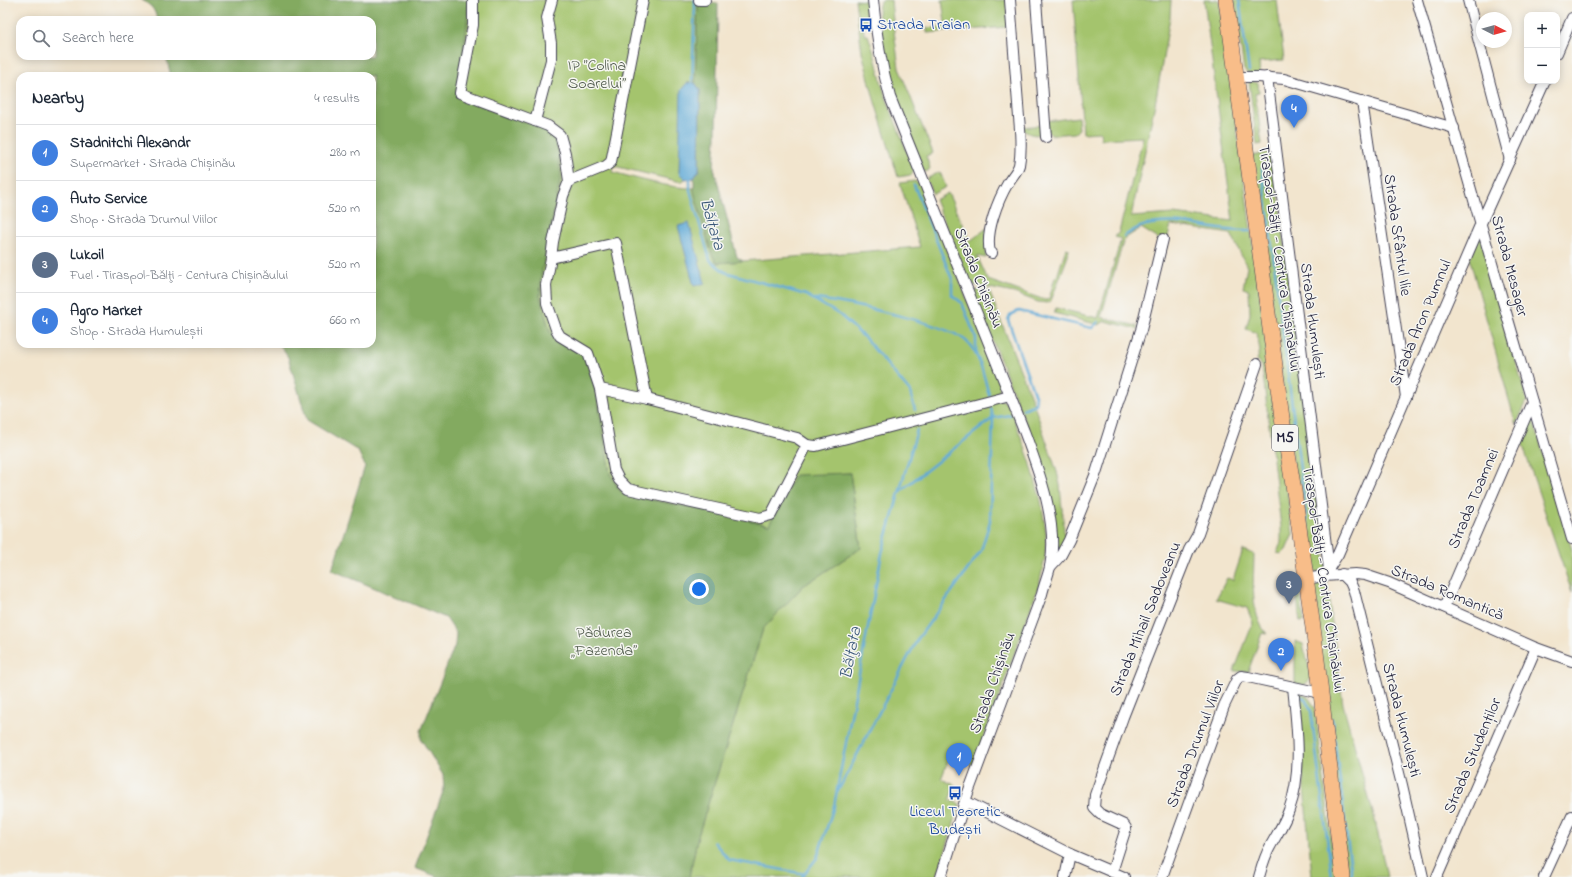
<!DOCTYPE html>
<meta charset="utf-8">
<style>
body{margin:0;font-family:"Indie Flower",sans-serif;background:#f2f2f3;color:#1f2937}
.controls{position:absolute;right:12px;top:12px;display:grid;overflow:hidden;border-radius:8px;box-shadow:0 2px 10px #0003}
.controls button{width:36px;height:36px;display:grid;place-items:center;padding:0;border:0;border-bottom:1px solid #e0e1e3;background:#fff;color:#1f2937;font:20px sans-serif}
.compass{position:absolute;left:1476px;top:12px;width:36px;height:36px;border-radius:50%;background:#fff;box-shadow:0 2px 10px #0003;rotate:96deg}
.you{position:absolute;left:699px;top:589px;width:14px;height:14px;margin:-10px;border:3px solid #fff;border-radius:50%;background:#1a73e8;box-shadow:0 0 0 6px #1a73e833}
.badge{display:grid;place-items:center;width:26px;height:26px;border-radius:50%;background:#1a73e8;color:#fff;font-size:13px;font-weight:700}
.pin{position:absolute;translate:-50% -33px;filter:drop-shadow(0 1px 2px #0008)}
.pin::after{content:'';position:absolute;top:21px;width:14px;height:12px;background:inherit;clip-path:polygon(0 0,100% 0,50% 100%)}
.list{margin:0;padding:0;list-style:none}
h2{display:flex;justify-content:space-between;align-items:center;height:52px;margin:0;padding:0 16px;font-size:17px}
h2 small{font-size:13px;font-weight:400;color:#747a83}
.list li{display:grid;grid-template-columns:26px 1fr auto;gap:12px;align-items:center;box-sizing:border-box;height:56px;padding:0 16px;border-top:1px solid #e0e1e3}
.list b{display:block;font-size:15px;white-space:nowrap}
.list p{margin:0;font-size:13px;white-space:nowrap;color:#747a83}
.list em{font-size:13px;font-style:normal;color:#747a83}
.icon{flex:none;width:22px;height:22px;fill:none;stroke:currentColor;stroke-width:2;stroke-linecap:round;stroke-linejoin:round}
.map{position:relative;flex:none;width:1572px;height:877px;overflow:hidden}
.search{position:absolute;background:#fff;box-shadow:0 2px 10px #0003;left:16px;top:16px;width:360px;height:44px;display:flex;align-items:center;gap:10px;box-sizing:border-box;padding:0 14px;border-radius:12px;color:#747a83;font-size:15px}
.panel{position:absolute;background:#fff;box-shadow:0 2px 10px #0003;left:16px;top:72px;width:360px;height:276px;border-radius:12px}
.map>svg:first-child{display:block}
.green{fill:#a4c46d;stroke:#637354}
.forest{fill:#83aa60;stroke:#52664e}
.water{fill:#5ea9d6;stroke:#406688}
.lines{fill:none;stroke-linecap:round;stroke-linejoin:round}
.stream{stroke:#5ea9d6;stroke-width:2.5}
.minor-casing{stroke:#413f51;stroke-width:12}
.highway-casing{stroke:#413f51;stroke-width:16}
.minor{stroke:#fff;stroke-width:10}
.highway{stroke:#f8bd89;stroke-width:15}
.labels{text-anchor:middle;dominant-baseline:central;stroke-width:3;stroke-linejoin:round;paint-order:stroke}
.shield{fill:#f6f6f2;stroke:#626272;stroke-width:1}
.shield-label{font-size:15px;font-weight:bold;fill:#22223b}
.transit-label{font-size:16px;fill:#164399;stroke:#f6f6f2;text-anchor:start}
.park-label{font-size:16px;fill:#505b4c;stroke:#f6f6f2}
.street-label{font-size:16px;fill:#22223b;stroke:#f6f6f2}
.water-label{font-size:17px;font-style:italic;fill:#3a5879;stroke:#f6f6f2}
</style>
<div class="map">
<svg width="1572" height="877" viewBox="0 0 1572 877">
<rect width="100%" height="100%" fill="#f6f6f2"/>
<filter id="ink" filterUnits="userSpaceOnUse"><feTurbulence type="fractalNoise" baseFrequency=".025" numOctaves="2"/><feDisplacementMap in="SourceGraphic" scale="8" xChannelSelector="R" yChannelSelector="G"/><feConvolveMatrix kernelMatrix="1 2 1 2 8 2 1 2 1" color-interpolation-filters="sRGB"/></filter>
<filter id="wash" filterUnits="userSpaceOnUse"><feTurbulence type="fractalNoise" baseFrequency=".012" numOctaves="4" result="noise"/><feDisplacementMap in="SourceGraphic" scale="16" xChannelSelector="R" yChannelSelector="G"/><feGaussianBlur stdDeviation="0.9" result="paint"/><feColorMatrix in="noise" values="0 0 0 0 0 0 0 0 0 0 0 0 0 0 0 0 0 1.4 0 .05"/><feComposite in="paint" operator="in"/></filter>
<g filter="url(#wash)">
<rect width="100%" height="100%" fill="#f2e5ce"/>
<g class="green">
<path d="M 468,0 L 698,0 L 695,83 L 687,83 L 679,173 L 685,179 L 681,182 L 614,166 L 613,172 C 634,178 673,189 694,188 L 712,255 L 717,263 L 920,247 L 900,183 L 915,181 L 921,184 L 1000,382 L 999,392 L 996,396 L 1009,405 L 1030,461 L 1041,501 L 1046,532 L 1045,558 L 1039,585 L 974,765 L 950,756 L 941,779 L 955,785 L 949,800 L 960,804 L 937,877 L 689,877 L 698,836 L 763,629 L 803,586 L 861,548 L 850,473 L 795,476 L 769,525 L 700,509 L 635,497 L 620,491 L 610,474 L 598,401 L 566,345 L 550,332 L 540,296 L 541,276 L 561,176 L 456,96 L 467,25 Z"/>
<path d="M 855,0 L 868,1 L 866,20 L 863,20 L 864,35 L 868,35 L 874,53 L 884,92 L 914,170 L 911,175 L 898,177 L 874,99 L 862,52 Z"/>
<path d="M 882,0 L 891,0 L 894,31 L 899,68 L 933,153 L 926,156 L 930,168 L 928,171 L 924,172 L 895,97 L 887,70 L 878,12 L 879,5 Z"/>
<path d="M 942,0 L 1006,0 L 1008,27 L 927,33 L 927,28 L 942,27 L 945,22 Z"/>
<path d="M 1073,0 L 1171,0 L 1170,17 L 1156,99 L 1131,217 L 1173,214 L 1233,221 L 1204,0 L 1219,0 L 1293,534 L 1286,550 L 1282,554 L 1277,553 L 1281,542 L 1281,527 L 1262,366 L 1257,360 L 1260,351 L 1257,333 L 1246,329 L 1250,314 L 1249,290 L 1243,288 L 1247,267 L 1231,234 L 1171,225 L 1165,247 L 1157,238 L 1141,228 L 1124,239 L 1101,317 L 1137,326 L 1137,329 L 1105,321 L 1099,325 L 1054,313 L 1056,308 L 1098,318 L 1121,239 L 1115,237 L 1119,232 L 1143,137 L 1101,139 L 1100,132 L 1083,133 Z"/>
<path d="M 1234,0 L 1277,0 L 1284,60 L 1259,62 L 1260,75 L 1248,74 L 1244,70 Z"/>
<path d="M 1249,81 L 1258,83 L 1259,92 L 1255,93 L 1262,144 L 1257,145 Z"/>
<path d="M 1078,117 L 1079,129 L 1075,133 L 1051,135 L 1047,131 L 1047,121 Z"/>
<path d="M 1042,125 L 1041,134 C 1034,136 1029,134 1023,130 L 1023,127 Z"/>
<path d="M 1273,152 L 1326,570 L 1308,573 L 1252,156 Z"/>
<path d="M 940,172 L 946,187 L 933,194 L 926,179 Z"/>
<path d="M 948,193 L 970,241 L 987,228 L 986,258 L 977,256 L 988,280 L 1045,300 L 1049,299 L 1055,277 L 1057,277 L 1066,248 L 1069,249 L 1068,256 L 1051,301 L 1047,303 L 1038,302 L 1014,293 L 970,284 L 935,200 Z"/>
<path d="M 1480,233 L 1527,401 L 1516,425 L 1470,260 Z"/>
<path d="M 978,290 L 989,291 L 1033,402 L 1057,472 L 1060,485 L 1065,542 L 1060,549 L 1056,549 L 1055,526 L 1047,483 L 1026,424 L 974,295 L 975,292 Z"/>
<path d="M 1531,412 L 1572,550 L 1572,593 L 1520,437 Z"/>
<path d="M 1243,550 L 1254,554 C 1254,580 1249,613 1267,634 L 1262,633 L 1248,672 L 1234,671 L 1253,623 L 1247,608 L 1216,599 L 1227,578 L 1233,580 Z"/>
<path d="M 1326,579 L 1343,704 L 1375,820 L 1387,877 L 1347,877 L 1310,582 Z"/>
<path d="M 1299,582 L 1304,621 L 1300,622 L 1295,583 Z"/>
<path d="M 1295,641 L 1303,644 L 1311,676 L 1311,679 L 1304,685 L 1295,683 Z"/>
<path d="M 1299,692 L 1308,697 L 1315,707 L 1336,877 L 1312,877 L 1296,696 Z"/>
</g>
<g class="forest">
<path d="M 141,0 L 468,0 L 467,25 L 456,96 L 540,127 L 555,138 L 558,152 L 561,176 L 541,276 L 540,296 L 550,332 L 566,345 L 584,355 L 593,380 L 598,401 L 610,474 L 620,491 L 635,497 L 700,509 L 769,525 L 795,475 L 850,473 L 861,548 L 803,586 L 763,629 L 698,836 L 689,877 L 438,877 L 415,868 L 444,789 L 443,775 L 421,739 L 421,731 L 455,645 L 456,633 L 446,618 L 332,570 L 365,466 L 358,451 L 307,420 L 288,357 L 279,344 L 372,344 L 372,76 L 171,76 L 166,56 L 372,56 L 372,20 L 157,20 C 155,9 151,5 141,0 Z"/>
<path d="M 718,3 L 716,138 L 714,168 L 737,257 L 743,261 L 717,263 L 712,255 L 694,192 L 694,178 L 699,170 L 700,90 L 695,83 L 698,4 Z"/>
</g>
<g class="water">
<path d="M 687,83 L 695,83 L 700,90 L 699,170 L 694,178 L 685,179 L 679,173 L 681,90 Z"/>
<path d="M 689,223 L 705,283 L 694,286 L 678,226 Z"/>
</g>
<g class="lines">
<g class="stream">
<path d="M 1239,0 L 1249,71"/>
<path d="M 692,85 L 695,0"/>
<path d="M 1262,168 L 1313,571"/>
<path d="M 690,176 L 690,190 L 710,260 L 725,272 L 806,295 L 840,315 L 865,338 L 910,392 L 915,410"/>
<path d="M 914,185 L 952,279 L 952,295 L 962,303 L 976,338 L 976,354"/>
<path d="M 1264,230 L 1271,230"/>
<path d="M 1124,236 C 1130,233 1137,227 1143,226 C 1180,215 1213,233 1250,231"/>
<path d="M 815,299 C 843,302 955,324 969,344 C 981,358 984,377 989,395"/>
<path d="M 1023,409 L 1035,404 L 1036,399 L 1008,320 L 1010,315 L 1019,311 L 1092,328 L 1098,322"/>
<path d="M 900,491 L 993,418 L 1010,415"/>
<path d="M 1302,697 L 1306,701 L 1311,711 L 1332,877"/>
<path d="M 1332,719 L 1352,877"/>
<path d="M 837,793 L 917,640 L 981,551 L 990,521 L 993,418 L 991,408"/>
<path d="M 714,842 L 729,860 L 805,874"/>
<path d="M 802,877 L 817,858 L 834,806 L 882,553 L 917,430"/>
</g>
</g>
</g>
<g filter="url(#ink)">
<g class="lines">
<g class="minor-casing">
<g id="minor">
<path d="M 473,0 L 473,25 L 460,93 L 535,121"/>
<path d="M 552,0 L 547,18 L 551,43 L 551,60 L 535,121 L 548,126 L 560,135 L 565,153 L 569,181 L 563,196 L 553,242 L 551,258 L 616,243 L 647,399"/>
<path d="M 699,0 L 705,0"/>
<path d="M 873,0 C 876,34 881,65 890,97 L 1024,431 C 1039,471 1059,524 1050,567 C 1048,576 1044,585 1042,594 L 965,801 L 941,877"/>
<path d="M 1036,0 L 1046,137"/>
<path d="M 1417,0 L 1501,295 L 1572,539"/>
<path d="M 1468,0 L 1510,160"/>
<path d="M 1557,53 L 1572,18"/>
<path d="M 1237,77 L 1258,77 L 1284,79 L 1454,128"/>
<path d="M 1267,77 L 1329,569"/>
<path d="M 1362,101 L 1406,397"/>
<path d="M 569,181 L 606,166 L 611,162 L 643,0"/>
<path d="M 992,253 L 990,252 C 985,232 998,200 1008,183 C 1012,176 1017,172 1019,165 C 1023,145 1019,123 1018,104 C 1015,69 1013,35 1010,0"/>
<path d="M 551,258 L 546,285 L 547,303 L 556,329 L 560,336 L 588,353 L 600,389 L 647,399 L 797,438 L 807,445 L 816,446 L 1010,396"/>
<path d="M 600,389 L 614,470 L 619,480 L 628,489 L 760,518 L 771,515 L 807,445"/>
<path d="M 1050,567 L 1061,555 L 1069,540 L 1096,473 L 1141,330 L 1163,239"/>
<path d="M 1342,574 L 1350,582 L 1354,591 L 1402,785 L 1423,877"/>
<path d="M 1324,576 L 1338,554 L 1481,223 L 1545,81"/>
<path d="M 1306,579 L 1324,576 L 1355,574 L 1365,575 L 1389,583 L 1536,648 L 1572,661"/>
<path d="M 1444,607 L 1532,402"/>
<path d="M 965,801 L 1070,854 L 1124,877"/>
<path d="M 1112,872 L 1126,828 L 1124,825 L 1100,814 L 1094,808 L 1095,795 L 1123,717 L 1189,550 L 1198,534 L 1257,364"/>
<path d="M 1065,877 L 1070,854"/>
<path d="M 1162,877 L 1224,706 L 1237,679 L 1241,676 L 1248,677 L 1321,693"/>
<path d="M 1259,877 C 1262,866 1265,855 1271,845 C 1277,834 1285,822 1289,810 C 1303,772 1297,727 1293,687"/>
<path d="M 1437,877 L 1536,648"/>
<path d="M 1544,877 L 1572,816"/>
</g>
</g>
<g class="highway-casing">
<path id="highway" d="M 1226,0 L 1282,418 L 1294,491 L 1314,635 L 1343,877"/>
</g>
<use href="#minor" class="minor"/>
<use href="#highway" class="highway"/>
</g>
</g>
<defs>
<g id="bus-bare" transform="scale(1.08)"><path d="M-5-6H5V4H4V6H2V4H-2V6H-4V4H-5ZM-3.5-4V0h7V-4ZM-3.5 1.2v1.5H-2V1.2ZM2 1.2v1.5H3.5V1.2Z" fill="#1a4fb4" stroke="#f6f6f2" stroke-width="2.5" paint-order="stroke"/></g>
</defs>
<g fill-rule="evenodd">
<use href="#bus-bare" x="866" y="25"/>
<use href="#bus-bare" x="955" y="793"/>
</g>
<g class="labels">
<rect class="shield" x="1272" y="425" width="26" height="26" rx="3"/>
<g class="shield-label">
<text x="1285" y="438">M5</text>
</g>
<g class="transit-label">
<text x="877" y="25">Strada Traian</text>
<text x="955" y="812" text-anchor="middle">Liceul Teoretic<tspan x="955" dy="18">Budești</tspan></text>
</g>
<g class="park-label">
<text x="597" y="66">IP ”Colina<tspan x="597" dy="18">Soarelui”</tspan></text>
<text x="604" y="633">Pădurea<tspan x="604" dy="18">„Fazenda”</tspan></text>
</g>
<g class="street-label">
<text transform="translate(1397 235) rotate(82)">Strada Sfântul Ilie</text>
<text transform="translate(1279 258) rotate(82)">Tiraspol-Bălţi - Centura Chișinăului</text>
<text transform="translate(1509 266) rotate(75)">Strada Mesager</text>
<text transform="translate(978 278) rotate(68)">Strada Chișinău</text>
<text transform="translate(1312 321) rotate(83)">Strada Humulești</text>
<text transform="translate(1421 323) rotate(-67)">Strada Aron Pumnul</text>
<text transform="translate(1474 499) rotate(-67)">Strada Toamnei</text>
<text transform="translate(1323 579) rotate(82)">Tiraspol-Bălţi - Centura Chișinăului</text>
<text transform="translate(1447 593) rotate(23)">Strada Romantică</text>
<text transform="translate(1146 619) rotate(-68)">Strada Mihail Sadoveanu</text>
<text transform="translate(993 683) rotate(-70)">Strada Chișinău</text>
<text transform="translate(1401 720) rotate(76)">Strada Humulești</text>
<text transform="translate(1196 744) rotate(-69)">Strada Drumul Viilor</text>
<text transform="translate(1473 756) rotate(-67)">Strada Studenților</text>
</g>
<g class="water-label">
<text transform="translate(712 224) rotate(74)">Bălţata</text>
<text transform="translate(851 653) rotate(-79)">Bălţata</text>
</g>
</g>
</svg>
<div class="controls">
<button>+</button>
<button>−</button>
</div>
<svg class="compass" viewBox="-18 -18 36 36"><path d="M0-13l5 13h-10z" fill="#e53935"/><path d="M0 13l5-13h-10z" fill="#747a83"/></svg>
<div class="you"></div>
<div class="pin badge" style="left:959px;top:776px;background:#3f7fe0">1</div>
<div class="pin badge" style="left:1281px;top:671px;background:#3f7fe0">2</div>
<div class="pin badge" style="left:1289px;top:604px;background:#5c6f8a">3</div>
<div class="pin badge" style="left:1294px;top:128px;background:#3f7fe0">4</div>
<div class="search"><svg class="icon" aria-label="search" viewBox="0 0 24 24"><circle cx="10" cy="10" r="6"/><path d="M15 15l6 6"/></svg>Search here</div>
<section class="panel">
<h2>Nearby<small>4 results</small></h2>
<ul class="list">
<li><span class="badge" style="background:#3f7fe0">1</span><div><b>Stadnitchi Alexandr</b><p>Supermarket · Strada Chișinău</p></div><em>280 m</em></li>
<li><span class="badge" style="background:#3f7fe0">2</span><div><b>Auto Service</b><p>Shop · Strada Drumul Viilor</p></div><em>520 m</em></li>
<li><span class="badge" style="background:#5c6f8a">3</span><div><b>Lukoil</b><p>Fuel · Tiraspol-Bălţi - Centura Chișinăului</p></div><em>520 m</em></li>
<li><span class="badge" style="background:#3f7fe0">4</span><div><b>Agro Market</b><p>Shop · Strada Humulești</p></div><em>660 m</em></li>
</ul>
</section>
</div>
